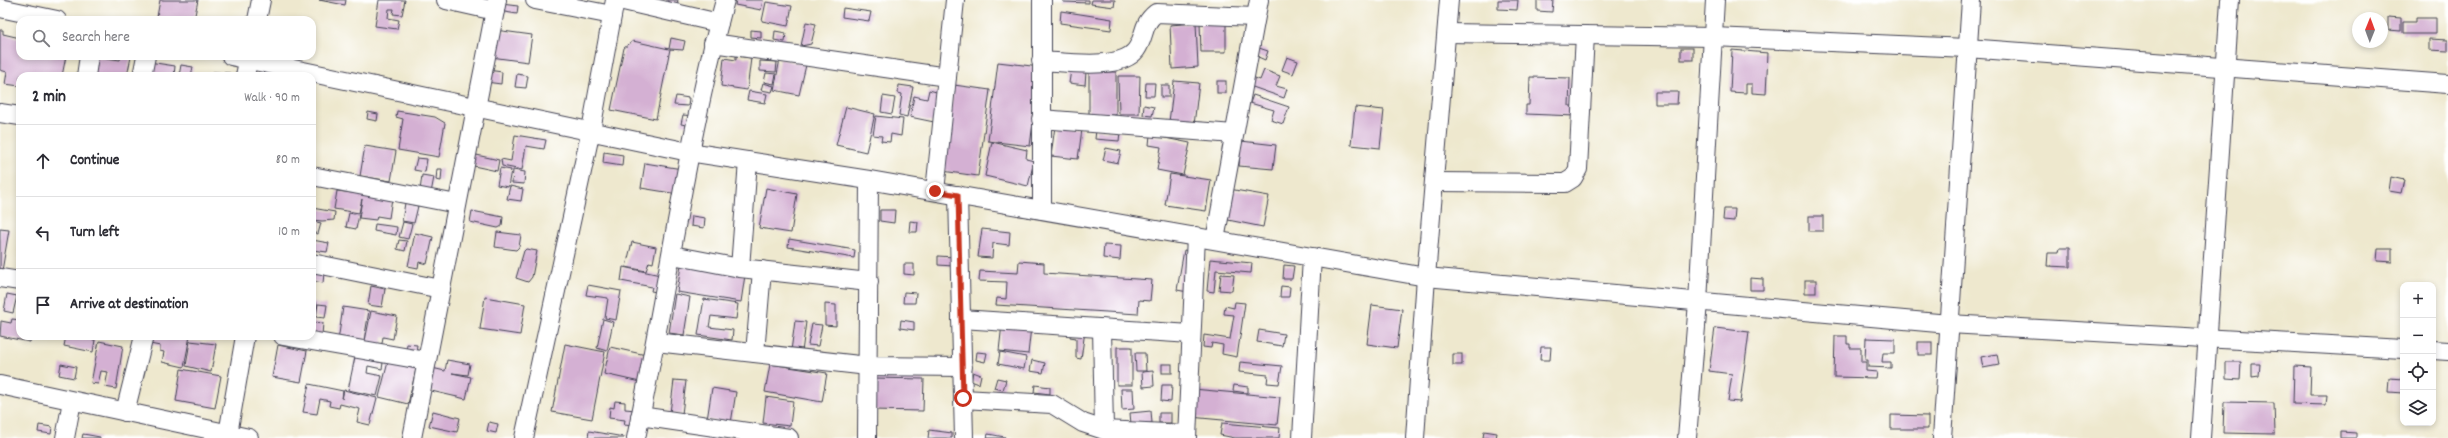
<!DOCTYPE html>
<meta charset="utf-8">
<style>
body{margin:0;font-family:Dekko,sans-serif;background:#f2f2f3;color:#2b2b33}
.controls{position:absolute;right:12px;bottom:12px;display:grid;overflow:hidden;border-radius:8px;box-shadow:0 2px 6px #0003}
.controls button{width:36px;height:36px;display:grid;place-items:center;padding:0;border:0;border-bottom:1px solid #e1e1e2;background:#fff;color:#2b2b33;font:20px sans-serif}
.compass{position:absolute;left:2352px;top:12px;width:36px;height:36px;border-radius:50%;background:#fff;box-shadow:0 2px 6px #0003;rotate:1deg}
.stop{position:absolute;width:12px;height:12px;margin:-9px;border:3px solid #c8321e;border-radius:50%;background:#fff}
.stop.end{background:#c8321e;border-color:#fff;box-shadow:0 1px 4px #0008}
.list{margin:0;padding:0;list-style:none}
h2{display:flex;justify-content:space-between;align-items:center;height:52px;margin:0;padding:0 16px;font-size:17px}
h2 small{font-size:13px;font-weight:400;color:#7c7c81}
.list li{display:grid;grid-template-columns:26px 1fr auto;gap:12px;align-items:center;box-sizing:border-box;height:72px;padding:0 16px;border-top:1px solid #e1e1e2}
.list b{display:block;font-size:15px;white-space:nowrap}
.list em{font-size:13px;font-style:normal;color:#7c7c81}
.icon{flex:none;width:22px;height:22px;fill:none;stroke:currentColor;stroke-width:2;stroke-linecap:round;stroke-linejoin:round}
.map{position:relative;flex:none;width:2448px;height:438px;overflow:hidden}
.search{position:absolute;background:#fff;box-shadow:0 2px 6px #0003;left:16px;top:16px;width:300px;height:44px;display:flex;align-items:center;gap:10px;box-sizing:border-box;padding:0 14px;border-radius:12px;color:#7c7c81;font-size:15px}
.panel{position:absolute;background:#fff;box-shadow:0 2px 6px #0003;left:16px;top:72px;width:300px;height:268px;border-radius:12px}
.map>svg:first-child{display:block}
.building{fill:#d4b0d3}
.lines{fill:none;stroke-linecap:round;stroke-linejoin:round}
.minor-casing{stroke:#414051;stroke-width:20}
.minor{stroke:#fff;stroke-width:18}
.route{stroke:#c8321e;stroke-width:5}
</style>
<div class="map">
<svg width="2448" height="438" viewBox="0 0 2448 438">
<rect width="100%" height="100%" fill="#fff"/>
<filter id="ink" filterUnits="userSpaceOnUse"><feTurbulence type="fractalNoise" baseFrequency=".025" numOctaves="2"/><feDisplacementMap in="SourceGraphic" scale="8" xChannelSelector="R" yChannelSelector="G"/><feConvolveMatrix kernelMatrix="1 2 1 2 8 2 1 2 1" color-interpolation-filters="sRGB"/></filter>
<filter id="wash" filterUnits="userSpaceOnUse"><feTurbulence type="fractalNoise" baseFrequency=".012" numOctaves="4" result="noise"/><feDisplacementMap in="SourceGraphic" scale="16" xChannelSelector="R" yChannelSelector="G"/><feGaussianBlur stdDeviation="0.9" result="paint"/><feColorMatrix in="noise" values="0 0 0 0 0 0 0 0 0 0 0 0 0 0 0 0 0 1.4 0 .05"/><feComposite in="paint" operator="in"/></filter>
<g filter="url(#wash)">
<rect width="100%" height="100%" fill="#eee8ce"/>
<g id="blocks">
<g class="building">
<path d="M 160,0 L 198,0 L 194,20 L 157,17 Z"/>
<path d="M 319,0 L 346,0 L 345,5 Z"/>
<path d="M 379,0 L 405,0 L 402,15 L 393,14 L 394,9 L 389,9 L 388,18 L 399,20 L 397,29 L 375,26 Z"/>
<path d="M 667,0 L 678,0 L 676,9 L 666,7 Z"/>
<path d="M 736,0 L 763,0 L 761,10 L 735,5 Z"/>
<path d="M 1063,0 L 1089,0 L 1089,3 L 1063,2 Z"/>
<path d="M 1092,0 L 1115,0 L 1114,7 L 1091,4 Z"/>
<path d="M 1498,0 L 1518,0 L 1517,10 L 1498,9 Z"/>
<path d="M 1537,0 L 1553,0 L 1552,12 L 1537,11 Z"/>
<path d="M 766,2 L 792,6 L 788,26 L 762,21 Z"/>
<path d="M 501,4 L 518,6 L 517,14 L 499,11 Z"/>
<path d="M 843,8 L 871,12 L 869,21 L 842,17 Z"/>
<path d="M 1061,11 L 1112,19 L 1111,30 L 1060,23 Z"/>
<path d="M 2388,17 L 2401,18 L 2401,31 L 2388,30 Z"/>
<path d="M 2416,18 L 2436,18 L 2436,34 L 2403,34 L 2403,22 L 2416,22 Z"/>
<path d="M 806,22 L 816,24 L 811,44 L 801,46 Z"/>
<path d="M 1196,23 L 1198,67 L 1172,69 L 1170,25 Z"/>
<path d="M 1200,23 L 1226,23 L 1226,52 L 1201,52 Z"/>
<path d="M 0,30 L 3,30 L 3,34 L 20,38 L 20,56 L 66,56 L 62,76 L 23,75 L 20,76 L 20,86 L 5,84 L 7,72 L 0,70 Z"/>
<path d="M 495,30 L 532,35 L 528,62 L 491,57 Z"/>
<path d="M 751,30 L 761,31 L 761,38 L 751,37 Z"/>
<path d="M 775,31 L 786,33 L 785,42 L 774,40 Z"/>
<path d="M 671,38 L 685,41 L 683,50 L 670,49 L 656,119 L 611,110 L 624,48 L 633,41 L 669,49 Z"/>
<path d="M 2429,39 L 2448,40 L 2448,51 L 2429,50 Z"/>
<path d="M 1259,48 L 1268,51 L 1265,60 L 1256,56 Z"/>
<rect x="1681" y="48" width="12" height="12"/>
<path d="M 1732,50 L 1768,53 L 1766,94 L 1752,93 L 1752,84 L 1746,84 L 1746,93 L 1730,92 Z"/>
<path d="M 93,56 L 120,60 L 121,56 L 131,57 L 127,76 L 89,76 Z"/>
<path d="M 736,56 L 751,58 L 747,90 L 721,86 L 724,58 L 736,60 Z"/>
<path d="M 1287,57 L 1298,61 L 1293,74 L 1282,70 Z"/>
<path d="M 780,59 L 806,65 L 799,95 L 774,90 Z"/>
<path d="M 760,61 L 777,62 L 776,72 L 760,71 Z"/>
<path d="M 149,62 L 175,66 L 174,76 L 147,76 Z"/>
<path d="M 998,62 L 1040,67 L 1030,146 L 988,141 Z"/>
<path d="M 181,65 L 193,67 L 191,76 L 179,76 Z"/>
<path d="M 488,70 L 502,72 L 501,84 L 486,82 Z"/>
<path d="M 1071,70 L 1086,72 L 1085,85 L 1069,83 Z"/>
<path d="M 1264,70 L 1280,76 L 1276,86 L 1287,89 L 1284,98 L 1247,85 L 1250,76 L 1260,80 Z"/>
<path d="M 213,72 L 230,73 L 230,76 L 213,76 Z"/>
<rect x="1089" y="72" width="27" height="43"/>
<path d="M 766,73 L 776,74 L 774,84 L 764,82 Z"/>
<path d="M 517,74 L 528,76 L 526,88 L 515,87 Z"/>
<path d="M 1118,76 L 1140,76 L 1139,114 L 1119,114 Z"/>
<path d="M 1530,77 L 1570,78 L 1569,106 L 1576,106 L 1575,116 L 1526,114 L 1526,105 L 1529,105 Z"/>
<path d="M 1174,81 L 1199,83 L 1194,125 L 1169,122 Z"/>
<rect x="1217" y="81" width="9" height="12"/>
<path d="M 763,83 L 774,86 L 772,92 L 761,90 Z"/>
<path d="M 1146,83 L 1155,83 L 1154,96 L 1145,96 Z"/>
<path d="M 899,85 L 913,87 L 907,117 L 899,115 L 902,94 L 898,93 Z"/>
<path d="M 954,85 L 990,90 L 978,176 L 942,171 Z"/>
<rect x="1161" y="85" width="8" height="12"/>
<path d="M 929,90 L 940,93 L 934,122 L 910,117 L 914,96 L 927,99 Z"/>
<path d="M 749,91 L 767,94 L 765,103 L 747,100 Z"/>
<path d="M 1655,92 L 1678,92 L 1677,104 L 1655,104 Z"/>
<path d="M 1253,95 L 1289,107 L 1283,124 L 1271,120 L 1274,110 L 1250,103 Z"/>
<path d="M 676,96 L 689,98 L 688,106 L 674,105 Z"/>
<path d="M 883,96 L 895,98 L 892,114 L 881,112 Z"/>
<path d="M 1144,105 L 1154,107 L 1152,116 L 1143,115 Z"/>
<path d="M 846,107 L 875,114 L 866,152 L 836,145 Z"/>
<path d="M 1355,107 L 1384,110 L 1380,148 L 1351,145 Z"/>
<path d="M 397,111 L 435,117 L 445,123 L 439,157 L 398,150 L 403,119 L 396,117 Z"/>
<path d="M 368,112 L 378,114 L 377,121 L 367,119 Z"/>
<path d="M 683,115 L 694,116 L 691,126 L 681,124 Z"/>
<path d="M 876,116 L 903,119 L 901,136 L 891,134 L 890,142 L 881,141 L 882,136 L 873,135 Z"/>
<path d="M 1055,126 L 1082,129 L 1078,159 L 1051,156 Z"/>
<path d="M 1096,130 L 1120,132 L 1119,141 L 1095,139 Z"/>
<path d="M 515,135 L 546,140 L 544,149 L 526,146 L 522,170 L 502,166 L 501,159 L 511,161 Z"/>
<path d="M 1150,135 L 1190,143 L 1183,175 L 1157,170 L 1161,147 L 1149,145 Z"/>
<path d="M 1241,141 L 1276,145 L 1273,169 L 1239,166 Z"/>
<path d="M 992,142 L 1027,150 L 1026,159 L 1034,161 L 1028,186 L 985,176 Z"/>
<path d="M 365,146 L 396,151 L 391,181 L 360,176 Z"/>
<path d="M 1106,148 L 1121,151 L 1118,163 L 1103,160 Z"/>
<path d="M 604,152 L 623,155 L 622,166 L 603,163 Z"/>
<path d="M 472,154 L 499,160 L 497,171 L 469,165 Z"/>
<path d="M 417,158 L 427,159 L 425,172 L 414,170 Z"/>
<path d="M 645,163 L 682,169 L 678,194 L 641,188 Z"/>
<path d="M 500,168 L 511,170 L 508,187 L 497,185 Z"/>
<path d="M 437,169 L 442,169 L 441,181 L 436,180 Z"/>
<path d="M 513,170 L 525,172 L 524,184 L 512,183 Z"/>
<path d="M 1170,174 L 1211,180 L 1206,211 L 1165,205 Z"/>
<path d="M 422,175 L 434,177 L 431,193 L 420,191 Z"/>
<path d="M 2391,177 L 2404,180 L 2401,193 L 2389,191 Z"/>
<path d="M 510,186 L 523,189 L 521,201 L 507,199 Z"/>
<path d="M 766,188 L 797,194 L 791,233 L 759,228 Z"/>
<path d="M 1229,189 L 1269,196 L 1263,227 L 1223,219 Z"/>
<path d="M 337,191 L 392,198 L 389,218 L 377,216 L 376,220 L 359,218 L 362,199 L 359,213 L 334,209 Z"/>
<path d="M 405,203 L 418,206 L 414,223 L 402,221 Z"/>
<path d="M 312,208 L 335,212 L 334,220 L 322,221 L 312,220 Z"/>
<path d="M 1724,209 L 1735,209 L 1734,221 L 1723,220 Z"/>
<path d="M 880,210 L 895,210 L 894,223 L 880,221 Z"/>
<path d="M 472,211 L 503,217 L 502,226 L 498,228 L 470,222 Z"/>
<path d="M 349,213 L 359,215 L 356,229 L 346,227 Z"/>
<path d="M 692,216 L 705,218 L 704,228 L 691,226 Z"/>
<rect x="1809" y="216" width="14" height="15"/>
<path d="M 312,221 L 321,223 L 318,234 L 312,232 Z"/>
<path d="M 910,221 L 918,222 L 917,232 L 909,232 Z"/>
<path d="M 403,222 L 412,224 L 408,239 L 399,237 Z"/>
<path d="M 375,224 L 397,227 L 396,235 L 374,231 Z"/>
<path d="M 0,229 L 9,230 L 2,271 L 0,271 Z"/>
<path d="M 982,229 L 1010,232 L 1009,245 L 993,243 L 992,258 L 978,257 Z"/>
<path d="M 497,232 L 521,235 L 519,247 L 516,250 L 495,247 Z"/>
<path d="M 415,233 L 433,237 L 427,264 L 419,262 L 418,268 L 408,266 Z"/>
<path d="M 789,239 L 855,250 L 854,258 L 788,247 Z"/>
<path d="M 312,240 L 329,243 L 327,252 L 312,250 Z"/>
<path d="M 399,240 L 407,241 L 405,251 L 397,249 Z"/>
<path d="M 632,242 L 656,247 L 653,263 L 649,262 L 646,271 L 626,267 Z"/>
<path d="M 1104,245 L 1121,246 L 1120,260 L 1103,258 Z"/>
<path d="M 2060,248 L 2070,248 L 2070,267 L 2047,266 L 2048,253 L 2059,253 Z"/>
<path d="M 526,249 L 537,251 L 532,277 L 528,282 L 516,278 L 524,251 Z"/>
<path d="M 2378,249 L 2392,249 L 2392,262 L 2377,261 Z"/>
<path d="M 1184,250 L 1194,252 L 1188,292 L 1177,290 Z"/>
<path d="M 938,256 L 954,257 L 953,266 L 938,265 Z"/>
<path d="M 1210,259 L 1252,263 L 1251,273 L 1216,270 L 1214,292 L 1207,291 Z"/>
<path d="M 1019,261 L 1044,263 L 1044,273 L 1152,280 L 1150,301 L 1139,300 L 1138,314 L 996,305 L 997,298 L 1006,299 L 1007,282 L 979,281 L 980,271 L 1018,273 Z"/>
<path d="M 904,264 L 914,264 L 914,275 L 904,274 Z"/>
<path d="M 681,265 L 745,275 L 741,302 L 677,292 Z"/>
<path d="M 1284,265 L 1294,266 L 1292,279 L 1283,279 Z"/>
<path d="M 623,267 L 665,276 L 662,293 L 651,291 L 652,287 L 621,281 Z"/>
<path d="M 312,271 L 324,273 L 323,283 L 312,281 Z"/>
<path d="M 1221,274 L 1234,275 L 1232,291 L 1219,290 Z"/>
<path d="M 1750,278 L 1763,279 L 1763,290 L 1750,290 Z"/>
<rect x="1805" y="280" width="11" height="13"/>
<path d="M 588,285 L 621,291 L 616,320 L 605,318 L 608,298 L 586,295 Z"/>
<path d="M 371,286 L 385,289 L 382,307 L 368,305 Z"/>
<path d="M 1281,286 L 1290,287 L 1289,297 L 1280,297 Z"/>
<path d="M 904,292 L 916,293 L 915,303 L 903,303 Z"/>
<path d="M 7,294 L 17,296 L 13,313 L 4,311 Z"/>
<path d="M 675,294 L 690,297 L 684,335 L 669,333 Z"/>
<path d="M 485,297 L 525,304 L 520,335 L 480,329 Z"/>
<path d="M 704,299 L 738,304 L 736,319 L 711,316 L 709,327 L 733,330 L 732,340 L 698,335 Z"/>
<path d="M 312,302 L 317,303 L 313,323 L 312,322 Z"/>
<path d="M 1235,302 L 1245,303 L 1237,357 L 1222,354 L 1223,345 L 1212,343 L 1211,348 L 1203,347 L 1204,335 L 1230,339 L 1234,315 L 1224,314 L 1225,306 L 1234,308 Z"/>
<path d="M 318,304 L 327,305 L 325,318 L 316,317 Z"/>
<path d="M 825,304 L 836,305 L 836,326 L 825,325 Z"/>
<path d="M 1372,305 L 1402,309 L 1397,348 L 1367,344 Z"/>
<path d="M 343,307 L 369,311 L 363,346 L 338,341 Z"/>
<path d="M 371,311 L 397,316 L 393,339 L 383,337 L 381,349 L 364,346 Z"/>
<path d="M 12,319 L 20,320 L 20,336 L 31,336 L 30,342 L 0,336 L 1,321 L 11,323 Z"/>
<path d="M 603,319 L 613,322 L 607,351 L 597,348 Z"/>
<path d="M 901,320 L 914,322 L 914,330 L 900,328 Z"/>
<path d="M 795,321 L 806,322 L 802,352 L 791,351 Z"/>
<path d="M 313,322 L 323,323 L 322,335 L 312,333 Z"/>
<path d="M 812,324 L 822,325 L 818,346 L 808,345 Z"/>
<path d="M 1002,324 L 1031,327 L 1028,354 L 999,351 Z"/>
<path d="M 1715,328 L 1749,332 L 1740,402 L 1728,401 L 1732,374 L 1709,371 Z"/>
<path d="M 1071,329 L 1085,331 L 1081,359 L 1076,358 L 1076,338 L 1070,337 Z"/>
<path d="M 1259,330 L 1284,334 L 1282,346 L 1257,342 Z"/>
<path d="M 66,336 L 95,340 L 93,352 L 64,346 Z"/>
<path d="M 146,336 L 190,336 L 184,367 L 162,362 L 164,352 L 160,351 L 160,346 L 145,343 Z"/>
<path d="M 1835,336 L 1847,336 L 1847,344 L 1850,344 L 1850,348 L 1861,348 L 1861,362 L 1866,362 L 1866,371 L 1877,372 L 1876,378 L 1834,377 Z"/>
<path d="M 1866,338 L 1895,339 L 1895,353 L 1883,353 L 1882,362 L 1891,362 L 1891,368 L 1868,367 L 1868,360 L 1865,360 Z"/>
<path d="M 99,341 L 123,346 L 116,389 L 105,387 L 108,372 L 101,371 L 98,384 L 91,383 Z"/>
<path d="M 190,341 L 216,344 L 211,372 L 186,366 Z"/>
<rect x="1918" y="342" width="14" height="13"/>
<path d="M 407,344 L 417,345 L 416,353 L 406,352 Z"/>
<path d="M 565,344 L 605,352 L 592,419 L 552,412 Z"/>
<path d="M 278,345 L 307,351 L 301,382 L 272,377 Z"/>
<path d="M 610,347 L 646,355 L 640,382 L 604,374 Z"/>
<rect x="1117" y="347" width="15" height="38"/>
<path d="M 1541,347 L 1551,347 L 1550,360 L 1540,360 Z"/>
<path d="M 977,352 L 987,353 L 985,362 L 976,360 Z"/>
<path d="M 1000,352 L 1026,357 L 1024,369 L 998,364 Z"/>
<path d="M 1135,353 L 1145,353 L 1146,371 L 1136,371 Z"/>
<rect x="1453" y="354" width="9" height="11"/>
<path d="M 1997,354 L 1999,365 L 1983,368 L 1981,357 Z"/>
<path d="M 355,357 L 383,363 L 382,369 L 368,366 L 367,373 L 382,376 L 377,396 L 348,390 Z"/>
<path d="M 447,360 L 470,364 L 468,375 L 452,373 L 471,377 L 466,399 L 427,390 L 432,368 L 445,371 Z"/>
<path d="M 1032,360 L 1045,363 L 1043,373 L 1030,371 Z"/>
<path d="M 388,362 L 416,369 L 408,404 L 379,397 Z"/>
<path d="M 1240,362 L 1282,366 L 1279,384 L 1267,383 L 1268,375 L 1239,372 Z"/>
<path d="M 2226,362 L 2241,362 L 2240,380 L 2226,379 Z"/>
<path d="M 61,364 L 76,367 L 74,378 L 59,375 Z"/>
<path d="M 770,364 L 827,373 L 822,402 L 765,392 Z"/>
<rect x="1162" y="364" width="10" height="9"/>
<path d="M 2252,364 L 2260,364 L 2259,376 L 2252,377 Z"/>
<path d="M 2294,366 L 2311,367 L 2310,395 L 2327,395 L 2326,405 L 2293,404 Z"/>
<path d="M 181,369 L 221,376 L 215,408 L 176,401 Z"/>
<path d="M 1153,371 L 1154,386 L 1143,387 L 1142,372 Z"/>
<path d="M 973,372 L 981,375 L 979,384 L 971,381 Z"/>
<path d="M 874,378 L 924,379 L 923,411 L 873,410 Z"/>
<path d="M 997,378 L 1006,380 L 1003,390 L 994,388 Z"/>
<path d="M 2389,378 L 2403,379 L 2403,393 L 2388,392 Z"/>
<path d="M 674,380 L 686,381 L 682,414 L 670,413 Z"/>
<path d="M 309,384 L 343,391 L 342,399 L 344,390 L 377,398 L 370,425 L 357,422 L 360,409 L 340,404 L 339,408 L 329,406 L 330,401 L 320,399 L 317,414 L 303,412 Z"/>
<path d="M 1035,385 L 1050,387 L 1050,394 L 1034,392 Z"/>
<path d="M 1162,385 L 1172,385 L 1171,402 L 1161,401 Z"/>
<path d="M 1234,385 L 1248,387 L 1248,393 L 1233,391 Z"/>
<path d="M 712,388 L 736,392 L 731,423 L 707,420 Z"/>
<path d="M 1121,389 L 1133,389 L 1134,409 L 1122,410 Z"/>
<path d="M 1193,389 L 1280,397 L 1277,425 L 1190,417 Z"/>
<path d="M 766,397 L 793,401 L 790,426 L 763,423 Z"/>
<path d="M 615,401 L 625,402 L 625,409 L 636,410 L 634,426 L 624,425 L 625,420 L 609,418 L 610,407 L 614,408 Z"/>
<path d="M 2224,402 L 2274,403 L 2275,434 L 2223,433 Z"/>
<path d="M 433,411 L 460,418 L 457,432 L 429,426 Z"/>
<path d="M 1151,411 L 1152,423 L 1131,424 L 1130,413 Z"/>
<rect x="1159" y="413" width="12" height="10"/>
<path d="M 1891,415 L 1928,416 L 1928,429 L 1891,429 Z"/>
<path d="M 489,422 L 498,424 L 496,433 L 487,431 Z"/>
<path d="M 1222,423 L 1280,428 L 1279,438 L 1235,438 L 1220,435 Z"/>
<path d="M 39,425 L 52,427 L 51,434 L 38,432 Z"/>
<path d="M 929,430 L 952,433 L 952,438 L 928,438 Z"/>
<path d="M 589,431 L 624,437 L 624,438 L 588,438 Z"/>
<path d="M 1484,431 L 1497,433 L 1496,438 L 1483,438 Z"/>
<path d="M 2341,432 L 2356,433 L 2356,438 L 2341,438 Z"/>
<path d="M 83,434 L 100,437 L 100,438 L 82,438 Z"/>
<path d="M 988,434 L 1005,437 L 1005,438 L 987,438 Z"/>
</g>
</g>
</g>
<g filter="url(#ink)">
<use href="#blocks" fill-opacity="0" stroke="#414051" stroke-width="1"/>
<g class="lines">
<g class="minor-casing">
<g id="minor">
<path d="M 446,0 L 495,11"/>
<path d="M 535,0 L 612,15"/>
<path d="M 619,0 L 719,23"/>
<path d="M 0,8 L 57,20"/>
<path d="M 257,20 L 261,0"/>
<path d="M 1447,33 L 1713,37 L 1967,48 L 2448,84"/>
<path d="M 713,43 L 947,77 L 955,0"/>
<path d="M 231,56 L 689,152 L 869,180 L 1426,277 L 1949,324 L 2403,349"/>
<path d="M 1041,61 C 1066,62 1120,71 1136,50 C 1146,36 1141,25 1156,13 L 1255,17"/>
<path d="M 86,76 L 89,56"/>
<path d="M 142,76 L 146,56"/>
<path d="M 245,76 L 249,56"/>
<path d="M 0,113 L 20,116"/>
<path d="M 1041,119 L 1234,134"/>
<path d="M 312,176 L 457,204"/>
<path d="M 1435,182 L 1565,183 L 1573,178 L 1578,169 L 1585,35"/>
<path d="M 935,191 L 947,77"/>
<path d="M 958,195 L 964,438"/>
<path d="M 1042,210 L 1042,0"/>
<path d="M 1215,240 L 1259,0"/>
<path d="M 672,255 L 740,268 L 869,282"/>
<path d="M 312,263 L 441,289"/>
<path d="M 740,268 L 748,161"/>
<path d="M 0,278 L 20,281"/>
<path d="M 961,319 L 1191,334"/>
<path d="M 1102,328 L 1104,430"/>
<path d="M 283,336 L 427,361"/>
<path d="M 656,342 L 868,366 L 963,367"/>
<path d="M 2433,350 L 2448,351"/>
<path d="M 755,353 L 762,270"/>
<path d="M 0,385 L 249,438"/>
<path d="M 963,399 L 1052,404 L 1083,423 L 1104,430 L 1187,434"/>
<path d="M 125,412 L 144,336"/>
<path d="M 640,416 L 789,438"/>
<path d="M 228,434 L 245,336"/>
<path d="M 65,438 L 72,401"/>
<path d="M 412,438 L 497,0"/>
<path d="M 524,438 L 591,130 L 615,0"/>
<path d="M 636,438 C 667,292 686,144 725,0"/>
<path d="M 867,438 L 869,180"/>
<path d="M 1187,438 L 1196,236"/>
<path d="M 1302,438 L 1312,257"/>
<path d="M 1415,438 L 1426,277 L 1449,0"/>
<path d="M 1687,438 L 1698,302 L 1715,0"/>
<path d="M 1942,438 L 1971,0"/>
<path d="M 2201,438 L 2230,0"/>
</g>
</g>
<use href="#minor" class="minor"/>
</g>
</g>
<g class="lines" filter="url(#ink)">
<path class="route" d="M 935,191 L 958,195 L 963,398"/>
</g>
</svg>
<div class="controls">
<button>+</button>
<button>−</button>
<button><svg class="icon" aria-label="locate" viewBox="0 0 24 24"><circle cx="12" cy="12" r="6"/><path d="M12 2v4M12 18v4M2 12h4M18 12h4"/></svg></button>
<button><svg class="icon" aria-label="layers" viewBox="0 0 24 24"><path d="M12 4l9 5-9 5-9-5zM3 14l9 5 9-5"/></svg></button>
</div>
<svg class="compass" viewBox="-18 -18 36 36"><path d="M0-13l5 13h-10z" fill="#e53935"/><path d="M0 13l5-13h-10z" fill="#7c7c81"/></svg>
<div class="stop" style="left:963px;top:398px"></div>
<div class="stop end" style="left:935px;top:191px"></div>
<div class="search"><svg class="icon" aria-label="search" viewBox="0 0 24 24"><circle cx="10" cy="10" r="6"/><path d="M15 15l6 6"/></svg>Search here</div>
<section class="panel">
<h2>2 min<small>Walk · 90 m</small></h2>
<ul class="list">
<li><svg class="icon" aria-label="ahead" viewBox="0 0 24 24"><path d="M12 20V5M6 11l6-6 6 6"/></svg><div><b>Continue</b></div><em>80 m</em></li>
<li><svg class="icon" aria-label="left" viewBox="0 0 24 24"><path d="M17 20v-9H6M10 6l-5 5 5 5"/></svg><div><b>Turn left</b></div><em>10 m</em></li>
<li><svg class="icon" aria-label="arrive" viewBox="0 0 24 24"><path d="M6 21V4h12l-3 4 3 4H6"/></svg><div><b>Arrive at destination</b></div></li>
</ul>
</section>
</div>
